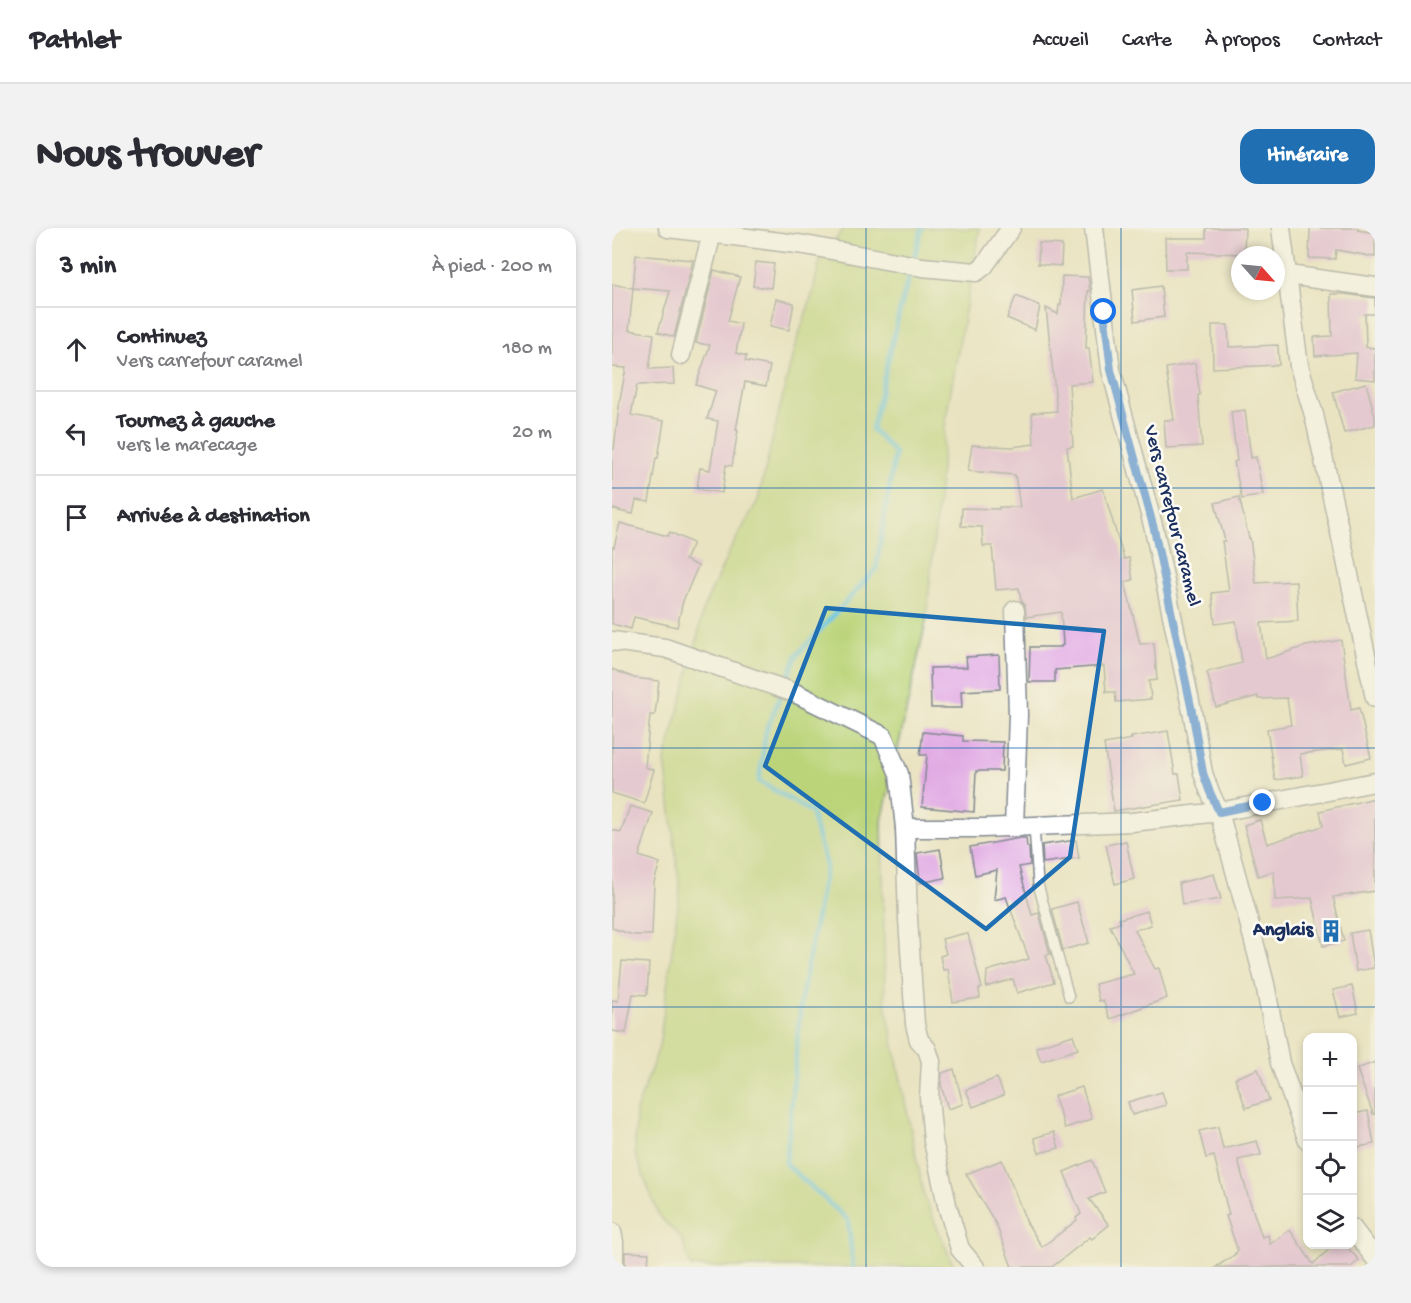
<!DOCTYPE html>
<html lang="fr">
<meta charset="utf-8">
<style>
body{margin:0;font-family:"Gochi Hand",sans-serif;background:#f2f2f3;color:#2b2b33}
.controls{position:absolute;right:18px;bottom:18px;display:grid;overflow:hidden;border-radius:12px;box-shadow:0 3px 9px #0003}
.controls button{width:54px;height:54px;display:grid;place-items:center;padding:0;border:0;border-bottom:2px solid #e1e1e2;background:#fff;color:#2b2b33;font:30px sans-serif}
.compass{position:absolute;left:619px;top:18px;width:54px;height:54px;border-radius:50%;background:#fff;box-shadow:0 3px 9px #0003;rotate:117deg}
.stop{position:absolute;width:18px;height:18px;margin:-14px;border:4px solid #1a73e8;border-radius:50%;background:#fff}
.stop.end{background:#1a73e8;border-color:#fff;box-shadow:0 2px 6px #0008}
.list{margin:0;padding:0;list-style:none}
h2{display:flex;justify-content:space-between;align-items:center;height:78px;margin:0;padding:0 24px;font-size:26px}
h2 small{font-size:20px;font-weight:400;color:#7c7c81}
.list li{display:grid;grid-template-columns:39px 1fr auto;gap:18px;align-items:center;box-sizing:border-box;height:84px;padding:0 24px;border-top:2px solid #e1e1e2}
.list b{display:block;font-size:22px;white-space:nowrap}
.list p{margin:0;font-size:20px;white-space:nowrap;color:#7c7c81}
.list em{font-size:20px;font-style:normal;color:#7c7c81}
.icon{flex:none;width:33px;height:33px;fill:none;stroke:currentColor;stroke-width:2;stroke-linecap:round;stroke-linejoin:round}
.map{position:relative;flex:none;width:763px;height:1039px;overflow:hidden;border-radius:18px}
header{display:flex;align-items:center;gap:36px;box-sizing:border-box;height:84px;padding:0 30px;background:#fff;border-bottom:2px solid #e1e1e2}
header strong{font-size:28px}
nav{display:flex;gap:33px;margin-inline-start:auto;font-size:21px}
.intro{display:flex;align-items:center;justify-content:space-between;box-sizing:border-box;height:144px;padding:0 36px}
h1{margin:0;font-size:42px}
.button{padding:15px 27px;border-radius:18px;background:#1f6fb2;color:#fff;font-size:21px;font-weight:700}
main{display:flex;gap:36px;padding:0 36px}
aside{flex:1;background:#fff;border-radius:18px;box-shadow:0 3px 9px #0003}
.map>svg:first-child{display:block}
.green{fill:#bbd479;stroke:#6b826c;stroke-width:1.5}
.lines{fill:none;stroke-linecap:round;stroke-linejoin:round}
.stream{stroke:#5fc2de;stroke-width:5}
.building{fill:#e0a8e3}
.service-casing{stroke:#828990;stroke-width:12}
.minor-casing{stroke:#828990;stroke-width:21}
.service{stroke:#fff;stroke-width:9}
.minor{stroke:#fff;stroke-width:18}
.route{stroke:#1a73e8;stroke-width:8}
.marked{fill:none;stroke:#1f6fb2;stroke-width:4.5;stroke-linejoin:round}
.grid{fill:none;stroke:#1f6fb2;stroke-width:1.5;stroke-opacity:0.55}
.labels{text-anchor:middle;dominant-baseline:central;stroke-width:5;stroke-linejoin:round;paint-order:stroke}
.street-label{font-size:20px;fill:#1b2f5e;stroke:#fdfcf7}
.poi-label{font-size:20px;font-weight:bold;fill:#1b2f5e;stroke:#fdfcf7;text-anchor:end}
</style>
<header>
<strong>Pathlet</strong>
<nav><a>Accueil</a><a>Carte</a><a>À propos</a><a>Contact</a></nav>
</header>
<div class="intro"><h1>Nous trouver</h1><a class="button">Itinéraire</a></div>
<main>
<aside>
<h2>3 min<small>À pied · 200 m</small></h2>
<ul class="list">
<li><svg class="icon" aria-label="ahead" viewBox="0 0 24 24"><path d="M12 20V5M6 11l6-6 6 6"/></svg><div><b>Continuez</b><p>Vers carrefour caramel</p></div><em>180 m</em></li>
<li><svg class="icon" aria-label="left" viewBox="0 0 24 24"><path d="M17 20v-9H6M10 6l-5 5 5 5"/></svg><div><b>Tournez à gauche</b><p>vers le marecage</p></div><em>20 m</em></li>
<li><svg class="icon" aria-label="arrive" viewBox="0 0 24 24"><path d="M6 21V4h12l-3 4 3 4H6"/></svg><div><b>Arrivée à destination</b></div></li>
</ul>
</aside>
<div class="map">
<svg width="763" height="1039" viewBox="0 0 763 1039">
<rect width="100%" height="100%" fill="#fdfcf7"/>
<filter id="ink" filterUnits="userSpaceOnUse"><feTurbulence type="fractalNoise" baseFrequency=".0167" numOctaves="2"/><feDisplacementMap in="SourceGraphic" scale="12" xChannelSelector="R" yChannelSelector="G"/><feConvolveMatrix kernelMatrix="1 2 1 2 8 2 1 2 1" color-interpolation-filters="sRGB"/></filter>
<filter id="wash" filterUnits="userSpaceOnUse"><feTurbulence type="fractalNoise" baseFrequency=".008" numOctaves="4" result="noise"/><feDisplacementMap in="SourceGraphic" scale="24" xChannelSelector="R" yChannelSelector="G"/><feGaussianBlur stdDeviation="1.35" result="paint"/><feColorMatrix in="noise" values="0 0 0 0 0 0 0 0 0 0 0 0 0 0 0 0 0 1.4 0 .05"/><feComposite in="paint" operator="in"/></filter>
<g filter="url(#wash)">
<rect width="100%" height="100%" fill="#eae3c1"/>
<path class="green" d="M 232,0 L 368,0 L 334,190 L 314,393 L 270,593 L 273,773 L 312,968 L 342,1039 L 79,1039 L 70,1011 L 47,988 L 23,926 L 24,883 L 47,819 L 68,662 L 53,532 L 82,426 L 91,381 L 118,322 L 146,272 L 181,125 L 201,64 L 207,35 Z"/>
<g class="lines">
<path class="stream" d="M 241,1039 L 236,992 L 174,936 L 189,772 L 214,638 L 199,584 L 147,553 L 154,503 L 185,427 L 264,341 L 283,225 L 260,201 L 288,81 L 310,0"/>
</g>
<g id="blocks">
<g class="building">
<path d="M 594,0 L 633,0 L 632,26 L 575,24 L 575,41 L 554,41 L 553,10 L 594,10 Z"/>
<path d="M 698,0 L 746,0 L 746,2 L 763,5 L 763,29 L 724,22 L 723,31 L 697,30 Z"/>
<path d="M 427,15 L 450,17 L 449,38 L 426,36 Z"/>
<path d="M 24,27 L 81,32 L 62,109 L 46,104 L 58,63 L 21,60 Z"/>
<path d="M 144,34 L 162,36 L 159,60 L 141,58 Z"/>
<path d="M 102,42 L 128,49 L 116,93 L 129,96 L 124,125 L 135,128 L 133,133 L 158,138 L 154,158 L 133,154 L 124,202 L 126,202 L 120,238 L 114,237 L 110,265 L 85,261 L 88,240 L 98,242 L 106,193 L 95,191 L 104,163 L 84,157 L 98,117 L 84,115 Z"/>
<path d="M 450,48 L 476,49 L 478,63 L 476,63 L 474,120 L 477,120 L 481,154 L 457,156 L 461,218 L 455,219 L 461,270 L 491,261 L 512,331 L 517,330 L 521,352 L 513,354 L 528,416 L 542,415 L 545,452 L 537,453 L 539,471 L 504,474 L 503,464 L 494,464 L 492,438 L 443,442 L 443,454 L 417,454 L 418,419 L 449,419 L 449,418 L 451,417 L 449,384 L 414,389 L 413,377 L 409,372 L 407,360 L 384,362 L 380,318 L 371,318 L 370,299 L 349,298 L 350,280 L 387,281 L 387,279 L 408,279 L 403,247 L 356,243 L 360,217 L 400,219 L 422,216 L 420,185 L 445,183 L 434,80 L 446,86 L 447,77 L 449,77 Z"/>
<path d="M 0,56 L 21,60 L 17,102 L 42,106 L 37,141 L 61,140 L 62,156 L 25,157 L 19,187 L 52,193 L 46,230 L 44,230 L 37,274 L 24,272 L 21,286 L 7,283 L 8,282 L 0,281 L 0,221 L 2,221 L 8,171 L 14,140 L 0,139 Z"/>
<path d="M 549,58 L 552,89 L 523,93 L 520,62 Z"/>
<path d="M 719,66 L 732,66 L 763,70 L 763,86 L 753,86 L 754,119 L 763,120 L 763,152 L 743,150 L 745,125 L 703,128 L 702,109 L 720,108 Z"/>
<path d="M 404,68 L 428,78 L 423,102 L 395,90 Z"/>
<path d="M 164,71 L 182,75 L 177,102 L 158,98 Z"/>
<path d="M 600,97 L 616,97 L 617,119 L 666,117 L 667,137 L 601,140 Z"/>
<path d="M 583,135 L 588,167 L 586,167 L 590,218 L 554,220 L 552,192 L 562,192 L 554,140 Z"/>
<path d="M 754,155 L 763,188 L 763,197 L 732,205 L 721,164 Z"/>
<path d="M 633,182 L 639,230 L 644,229 L 651,267 L 630,271 L 622,234 L 625,233 L 619,184 Z"/>
<path d="M 627,269 L 637,310 L 638,310 L 644,355 L 684,353 L 686,393 L 649,395 L 654,431 L 694,418 L 729,412 L 739,482 L 747,480 L 759,530 L 734,536 L 731,521 L 688,526 L 691,548 L 663,552 L 655,501 L 679,497 L 675,470 L 646,471 L 646,468 L 604,479 L 595,444 L 630,435 L 624,393 L 603,396 L 600,365 L 617,363 L 610,313 L 613,313 L 603,275 Z"/>
<path d="M 8,295 L 56,308 L 58,304 L 81,315 L 73,332 L 86,338 L 71,373 L 65,399 L 22,389 L 19,401 L 0,396 L 0,319 L 2,319 Z"/>
<path d="M 387,427 L 388,461 L 349,463 L 350,480 L 319,480 L 318,440 L 355,439 L 354,429 Z"/>
<path d="M 0,441 L 22,450 L 47,453 L 43,487 L 38,487 L 33,539 L 42,542 L 32,575 L 0,565 Z"/>
<path d="M 556,503 L 563,546 L 567,546 L 571,572 L 502,583 L 492,516 L 520,511 L 519,509 Z"/>
<path d="M 311,504 L 351,508 L 351,513 L 391,514 L 390,543 L 364,543 L 362,584 L 310,579 L 315,527 L 308,527 Z"/>
<path d="M 763,570 L 763,663 L 721,669 L 732,713 L 711,718 L 700,670 L 663,672 L 662,643 L 646,648 L 632,597 L 648,592 L 655,616 L 711,598 L 708,583 Z"/>
<path d="M 18,578 L 41,585 L 27,628 L 48,635 L 42,654 L 40,707 L 21,707 L 0,700 L 0,602 L 9,604 Z"/>
<path d="M 408,610 L 414,610 L 415,619 L 417,619 L 418,637 L 407,639 L 420,687 L 427,685 L 438,726 L 434,727 L 442,754 L 405,765 L 401,751 L 374,759 L 375,743 L 417,731 L 394,669 L 382,672 L 385,642 L 363,647 L 358,619 Z"/>
<path d="M 464,612 L 467,630 L 431,635 L 430,617 Z"/>
<path d="M 514,613 L 522,651 L 503,656 L 494,617 Z"/>
<path d="M 328,621 L 333,650 L 308,655 L 305,625 Z"/>
<path d="M 602,646 L 609,671 L 570,677 L 567,655 Z"/>
<path d="M 465,674 L 477,715 L 451,722 L 440,681 Z"/>
<path d="M 535,683 L 539,697 L 523,702 L 543,741 L 547,740 L 555,770 L 498,791 L 491,772 L 487,773 L 483,756 L 522,746 L 498,698 L 508,695 L 507,691 Z"/>
<path d="M 756,702 L 762,740 L 744,743 L 738,705 Z"/>
<path d="M 350,706 L 356,706 L 370,760 L 367,761 L 368,770 L 341,774 L 336,741 L 331,742 L 328,728 L 334,726 L 330,711 Z"/>
<path d="M 10,733 L 37,735 L 35,767 L 21,766 L 14,805 L 0,803 L 0,772 L 6,773 Z"/>
<path d="M 740,758 L 746,785 L 728,789 L 721,762 Z"/>
<path d="M 461,807 L 466,821 L 429,833 L 424,819 Z"/>
<path d="M 763,834 L 763,886 L 761,886 L 745,841 Z"/>
<path d="M 342,841 L 351,876 L 336,881 L 329,857 L 330,845 Z"/>
<path d="M 646,841 L 657,872 L 634,880 L 623,850 Z"/>
<path d="M 385,850 L 392,867 L 361,879 L 354,862 Z"/>
<path d="M 470,859 L 480,891 L 453,900 L 442,868 Z"/>
<path d="M 550,864 L 554,877 L 520,887 L 516,874 Z"/>
<path d="M 756,883 L 762,916 L 741,920 L 741,886 Z"/>
<path d="M 606,899 L 611,921 L 645,913 L 649,927 L 626,932 L 635,965 L 650,1009 L 656,1007 L 658,1016 L 678,1002 L 701,1036 L 722,1017 L 733,1017 L 747,1032 L 739,1039 L 604,1039 L 624,1026 L 623,1025 L 626,1023 L 614,988 L 617,987 L 602,928 L 594,930 L 587,903 Z"/>
<path d="M 442,904 L 447,920 L 427,925 L 422,910 Z"/>
<path d="M 390,932 L 415,995 L 430,1019 L 465,992 L 464,990 L 469,986 L 452,944 L 480,932 L 493,964 L 477,971 L 497,997 L 480,1011 L 478,1009 L 440,1039 L 400,1039 L 384,996 L 354,946 Z"/>
<path d="M 13,1024 L 37,1025 L 36,1039 L 13,1039 Z"/>
</g>
</g>
</g>
<g filter="url(#ink)">
<use href="#blocks" fill-opacity="0" stroke="#828990" stroke-width="1.5"/>
<g class="lines">
<g class="service-casing">
<path id="service" d="M 422,598 L 426,656 L 457,769"/>
</g>
<g class="minor-casing">
<g id="minor">
<path d="M 56,0 L 193,17 L 310,39 L 364,44 L 372,38 L 399,0"/>
<path d="M 482,0 L 499,142 L 542,301 L 581,488 L 591,545 L 597,562 L 607,584 L 633,679 L 653,756 L 668,835 L 696,913"/>
<path d="M 669,0 L 687,138 L 702,187 L 732,323 L 763,470"/>
<path d="M 676,47 L 763,59"/>
<path d="M 69,127 L 100,5"/>
<path d="M 0,413 L 53,420 L 183,465 L 271,508 L 287,546 L 293,600"/>
<path d="M 402,599 L 406,487 L 403,382"/>
<path d="M 740,1000 L 763,1030"/>
<path d="M 0,1004 L 2,1014 L 2,1039"/>
<path d="M 363,1039 L 348,1021 L 335,977 L 321,913 L 317,869 L 319,833 L 315,821 L 307,812 L 303,796 L 296,691 L 293,600 L 371,600 L 520,594 L 607,584 L 763,554"/>
</g>
</g>
<use href="#service" class="service"/>
<use href="#minor" class="minor"/>
</g>
</g>
<g class="lines" filter="url(#ink)">
<path class="route" d="M 492,84 L 499,142 L 542,301 L 581,488 L 591,545 L 597,562 L 607,584 L 651,575"/>
</g>
<path d="M0 0H763V1039H0ZM 214,380 L 492,403 L 458,629 L 374,701 L 153,538 Z" fill="#eae3c1" fill-opacity=".55" fill-rule="evenodd"/>
<path class="marked" d="M 214,380 L 492,403 L 458,629 L 374,701 L 153,538 Z"/>
<path class="grid" d="M 254,0 L 254,1039M 509,0 L 509,1039M 0,260 L 763,260M 0,520 L 763,520M 0,779 L 763,779"/>
<defs>
<g id="building-bare" transform="scale(1.8)"><path d="M-4-6H4V6H1V3H-1V6H-4ZM-2.5-4.3h1.7v1.8h-1.7ZM.8-4.3h1.7v1.8H.8ZM-2.5-1h1.7V.8h-1.7ZM.8-1h1.7V.8H.8Z" fill="#1f6fb2" stroke="#fdfcf7" stroke-width="2.5" paint-order="stroke"/></g>
</defs>
<g fill-rule="evenodd">
<use href="#building-bare" x="719" y="703"/>
</g>
<g class="labels">
<g class="street-label">
<text transform="translate(559 288) rotate(76)">Vers carrefour caramel</text>
</g>
<g class="poi-label">
<text x="701" y="703">Anglais</text>
</g>
</g>
</svg>
<div class="controls">
<button>+</button>
<button>−</button>
<button><svg class="icon" aria-label="locate" viewBox="0 0 24 24"><circle cx="12" cy="12" r="6"/><path d="M12 2v4M12 18v4M2 12h4M18 12h4"/></svg></button>
<button><svg class="icon" aria-label="layers" viewBox="0 0 24 24"><path d="M12 4l9 5-9 5-9-5zM3 14l9 5 9-5"/></svg></button>
</div>
<svg class="compass" viewBox="-18 -18 36 36"><path d="M0-13l5 13h-10z" fill="#e53935"/><path d="M0 13l5-13h-10z" fill="#7c7c81"/></svg>
<div class="stop" style="left:492px;top:84px"></div>
<div class="stop end" style="left:651px;top:575px"></div>
</div>
</main>
